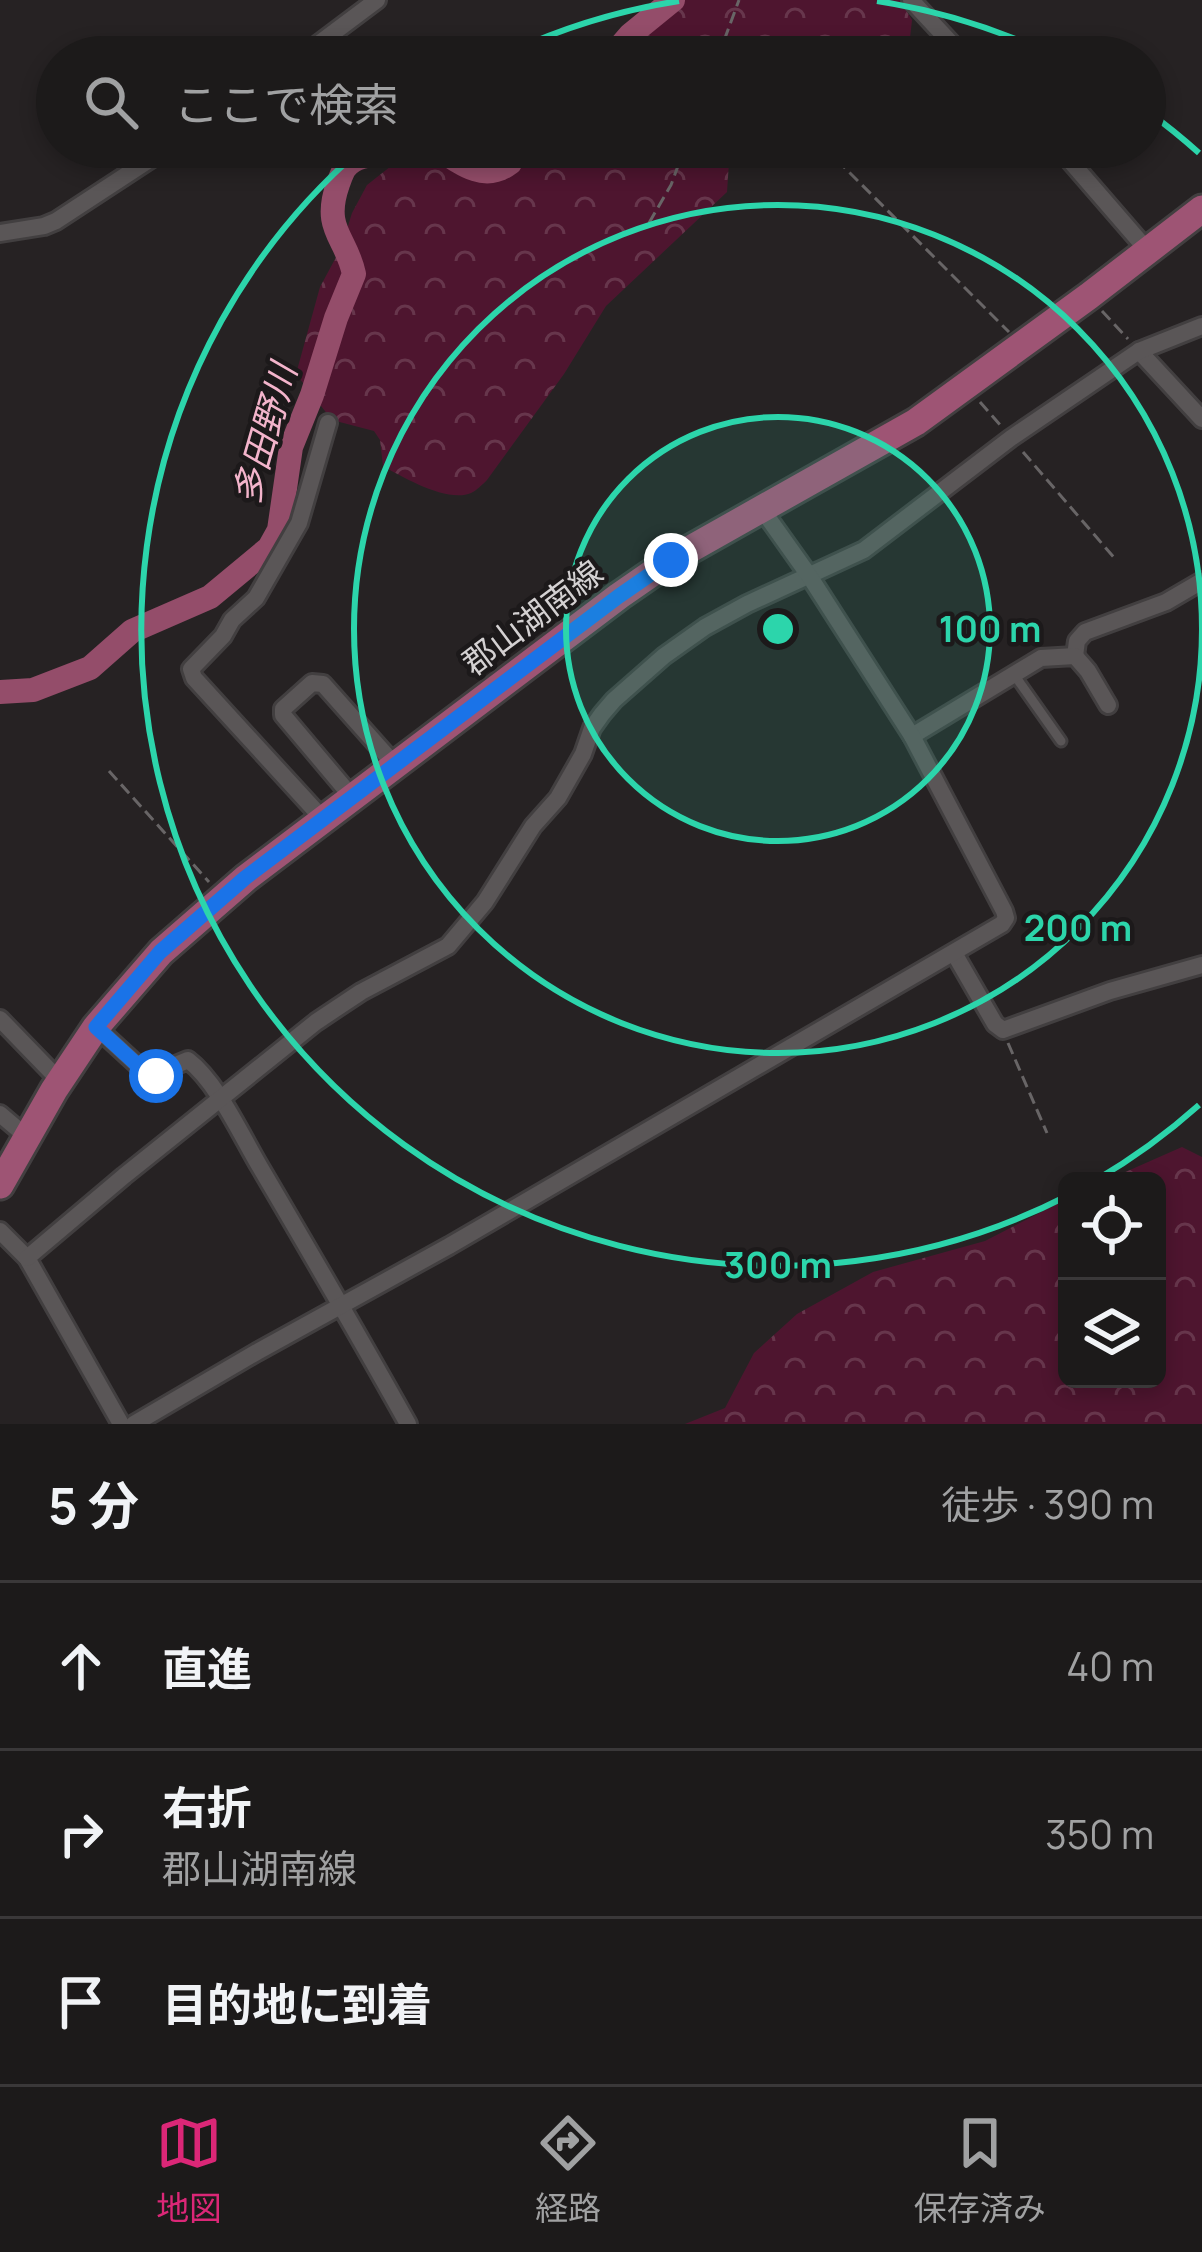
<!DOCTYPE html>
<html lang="ja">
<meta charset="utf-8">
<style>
body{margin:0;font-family:Manrope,"Noto Sans JP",sans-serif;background:#292727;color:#f1f3f6}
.controls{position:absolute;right:36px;bottom:36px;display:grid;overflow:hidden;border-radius:18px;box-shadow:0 6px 18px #0003}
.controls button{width:108px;height:108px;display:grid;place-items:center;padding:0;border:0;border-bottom:3px solid #3a3839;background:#1c1a1a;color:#f1f3f6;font:60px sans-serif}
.stop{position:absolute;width:36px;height:36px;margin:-27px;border:9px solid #1a73e8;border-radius:50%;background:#fff}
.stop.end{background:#1a73e8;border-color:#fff;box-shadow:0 3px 12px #0008}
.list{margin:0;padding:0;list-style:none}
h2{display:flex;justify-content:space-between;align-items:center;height:156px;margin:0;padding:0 48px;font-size:51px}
h2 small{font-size:39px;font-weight:400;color:#a0a1a2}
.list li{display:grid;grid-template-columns:78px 1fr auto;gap:36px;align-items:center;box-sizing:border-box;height:168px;padding:0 48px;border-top:3px solid #3a3839}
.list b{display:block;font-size:45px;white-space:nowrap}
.list p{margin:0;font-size:39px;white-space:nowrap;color:#a0a1a2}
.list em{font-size:39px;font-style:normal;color:#a0a1a2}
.icon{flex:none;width:66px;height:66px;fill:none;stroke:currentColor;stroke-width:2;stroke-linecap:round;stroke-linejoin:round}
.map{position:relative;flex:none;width:1202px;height:1424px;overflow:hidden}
.search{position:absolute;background:#1c1a1a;box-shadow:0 6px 18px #0003;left:36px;right:36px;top:36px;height:132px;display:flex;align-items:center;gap:30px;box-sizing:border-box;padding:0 42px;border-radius:66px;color:#a0a1a2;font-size:45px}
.sheet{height:660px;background:#1c1a1a}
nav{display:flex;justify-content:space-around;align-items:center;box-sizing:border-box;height:168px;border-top:3px solid #3a3839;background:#1c1a1a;font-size:33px;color:#a0a1a2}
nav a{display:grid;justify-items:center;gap:6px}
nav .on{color:#db2777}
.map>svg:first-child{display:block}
.forest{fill:url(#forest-crowns)}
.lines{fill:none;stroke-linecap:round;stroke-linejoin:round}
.river{stroke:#944d6a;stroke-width:24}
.service-casing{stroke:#423f40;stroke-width:15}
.minor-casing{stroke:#423f40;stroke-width:22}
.primary-casing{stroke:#423f40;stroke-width:33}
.path{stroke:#686566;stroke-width:3;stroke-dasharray:12 6;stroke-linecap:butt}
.service{stroke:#5a5657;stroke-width:9}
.minor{stroke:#5a5657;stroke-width:16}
.primary{stroke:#9e5474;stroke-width:27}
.route{stroke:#1a73e8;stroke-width:15}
.ring{fill:none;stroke:#2cd5ab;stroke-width:6}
.labels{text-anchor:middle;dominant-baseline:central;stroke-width:9;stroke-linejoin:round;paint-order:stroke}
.street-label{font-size:33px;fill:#d4d1d2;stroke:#1c191a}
.water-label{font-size:36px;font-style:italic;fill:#f3b4cb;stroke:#1c191a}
.centre{fill:#2cd5ab;stroke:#1c191a;stroke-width:6}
.ring-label{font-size:36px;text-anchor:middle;font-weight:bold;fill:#2cd5ab;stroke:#1c191a;stroke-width:9;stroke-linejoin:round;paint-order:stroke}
</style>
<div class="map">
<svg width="1202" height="1424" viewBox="0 0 1202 1424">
<defs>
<pattern id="forest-crowns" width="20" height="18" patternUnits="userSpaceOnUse" patternTransform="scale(3)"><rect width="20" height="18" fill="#4e152f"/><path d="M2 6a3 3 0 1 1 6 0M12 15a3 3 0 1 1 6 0" fill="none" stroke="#67364c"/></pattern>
</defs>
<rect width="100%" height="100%" fill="#262223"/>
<g class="forest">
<path d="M 674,0 L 900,0 L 912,20 L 910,38 L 869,57 L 612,57 L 658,26 Z"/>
<path d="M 517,147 L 723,147 L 729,162 L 727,192 L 606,306 L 564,374 L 487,480 C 483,484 476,491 471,493 C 448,503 404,478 383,466 L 380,440 L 374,431 L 332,420 L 296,374 L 320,287 L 341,248 L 352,213 L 367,185 L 400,159 L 472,169 Z"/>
<path d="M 1182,1147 L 1202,1157 L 1202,1424 L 685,1424 L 725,1408 L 754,1353 L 797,1314 L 873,1272 L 985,1241 L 1067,1199 L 1067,1379 L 1157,1379 L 1157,1181 L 1105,1181 Z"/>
</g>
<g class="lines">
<g class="river">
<path d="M 611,57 L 630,35 L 673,0"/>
<path d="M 437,147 C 460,163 484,183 510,163 L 509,147"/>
<path d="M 0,692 L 33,690 L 90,668 L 132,631 L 210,597 L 269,548 L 279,530 L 291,447 L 312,395 L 336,318 L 354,274 C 346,236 322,230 338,184 C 342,174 343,167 353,161 C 366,153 383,156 397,147"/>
</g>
<g class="service-casing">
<path id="service" d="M 1013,673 L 1061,741"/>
</g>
<g class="minor-casing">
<g id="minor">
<path d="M 911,0 L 964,57"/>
<path d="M 301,57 L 377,0"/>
<path d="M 1058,147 L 1148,251"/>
<path d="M 0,233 L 44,226 L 56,221 L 169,147"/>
<path d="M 1139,351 L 1202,419"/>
<path d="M 1075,656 L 1077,641 L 1085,632 L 1166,602 L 1202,581"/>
<path d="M 912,736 L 1041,658 L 1075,656 L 1088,671 L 1108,705"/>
<path d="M 352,797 L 283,715 L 283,709 L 312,683 L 323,684 L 395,765"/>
<path d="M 323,819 L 194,678 L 191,669 L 223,636 L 232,620 L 256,598 L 299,523 L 328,423"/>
<path d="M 954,953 L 995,1024 L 1003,1030 L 1110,991 L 1202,965"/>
<path d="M 0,1019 L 60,1081"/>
<path d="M 96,1027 L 145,1072 L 152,1075 L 188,1060 C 217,1082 241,1135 260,1167 C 310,1252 360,1338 408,1424"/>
<path d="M 0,1114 L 27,1137"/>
<path d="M 0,1231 L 27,1258 L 121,1424"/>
<path d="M 27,1258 L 124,1176 L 316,1022 L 361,992 L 448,946 L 485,902 L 533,826 L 558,798 L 583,754 L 592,728 L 602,714 L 614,700 L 664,656 L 705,627 L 747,604 L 864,550 L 1011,438 L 1139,351 L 1202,326"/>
<path d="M 134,1424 L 257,1352 L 449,1246 L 1002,924 L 1006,918 L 1004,911 L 912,736 L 808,574 L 761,508"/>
</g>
</g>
<g class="primary-casing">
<path id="primary" d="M 0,1185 L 54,1090 L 96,1027 L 161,952 L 246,878 L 619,596 L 671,560 L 916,422 L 1089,296 L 1202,209"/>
</g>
<g class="path">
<path d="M 718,57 L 739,0"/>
<path d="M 824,147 L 1009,332"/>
<path d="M 649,223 L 671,185 L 685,147"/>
<path d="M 1102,311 L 1128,339"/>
<path d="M 980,402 L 1001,426"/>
<path d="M 1023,452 L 1117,561"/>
<path d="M 109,771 L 209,882"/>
<path d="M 1008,1043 L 1047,1133"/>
</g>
<use href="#service" class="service"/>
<use href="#minor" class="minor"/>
<use href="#primary" class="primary"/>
</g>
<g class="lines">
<path class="route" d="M 156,1076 L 145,1072 L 96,1027 L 160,952 L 245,878 L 619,596 L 671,560"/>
</g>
<circle cx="778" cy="629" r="212" fill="#2cd5ab" fill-opacity=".12"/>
<g class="ring">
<circle cx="778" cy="629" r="212"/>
<circle cx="778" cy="629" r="424"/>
<path d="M1199 1105A636 636 0 0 1 1096 1180M1067 1196A636 636 0 0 1 361 149M504 55A636 636 0 0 1 679 1M877 1A636 636 0 0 1 1052 55M1147 111A636 636 0 0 1 1199 153"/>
</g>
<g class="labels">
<g class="street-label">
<text transform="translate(532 617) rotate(-37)">郡山湖南線</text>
</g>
<g class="water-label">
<text transform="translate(264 434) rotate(-74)">多田野川</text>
</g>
</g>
<circle cx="778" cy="629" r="18" class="centre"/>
<g class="ring-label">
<text x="990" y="642">100 m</text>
<text x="1078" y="941">200 m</text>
<text x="778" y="1278">300 m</text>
</g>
</svg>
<div class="controls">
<button><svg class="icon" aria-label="locate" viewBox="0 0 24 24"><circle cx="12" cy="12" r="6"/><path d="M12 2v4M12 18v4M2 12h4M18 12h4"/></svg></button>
<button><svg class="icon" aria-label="layers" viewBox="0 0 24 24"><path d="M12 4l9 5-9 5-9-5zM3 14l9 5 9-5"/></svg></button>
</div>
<div class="stop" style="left:156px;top:1076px"></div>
<div class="stop end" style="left:671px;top:560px"></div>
<div class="search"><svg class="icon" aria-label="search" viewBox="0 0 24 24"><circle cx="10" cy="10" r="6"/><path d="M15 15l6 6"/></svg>ここで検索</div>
</div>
<section class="sheet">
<h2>5 分<small>徒歩 · 390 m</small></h2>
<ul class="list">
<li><svg class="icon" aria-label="ahead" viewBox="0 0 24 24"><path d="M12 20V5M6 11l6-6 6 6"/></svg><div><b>直進</b></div><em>40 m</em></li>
<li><svg class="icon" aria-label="right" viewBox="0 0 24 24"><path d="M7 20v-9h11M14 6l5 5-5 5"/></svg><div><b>右折</b><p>郡山湖南線</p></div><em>350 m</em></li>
<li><svg class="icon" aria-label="arrive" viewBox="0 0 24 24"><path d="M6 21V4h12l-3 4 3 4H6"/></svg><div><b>目的地に到着</b></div></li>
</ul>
</section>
<nav>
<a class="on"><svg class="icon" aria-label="map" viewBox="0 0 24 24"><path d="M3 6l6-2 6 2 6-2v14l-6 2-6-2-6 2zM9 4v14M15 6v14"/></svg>地図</a>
<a><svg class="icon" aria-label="directions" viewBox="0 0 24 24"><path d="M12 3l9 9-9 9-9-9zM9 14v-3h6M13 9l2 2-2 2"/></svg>経路</a>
<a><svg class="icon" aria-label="saved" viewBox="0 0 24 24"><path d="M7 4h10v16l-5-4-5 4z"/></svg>保存済み</a>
</nav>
